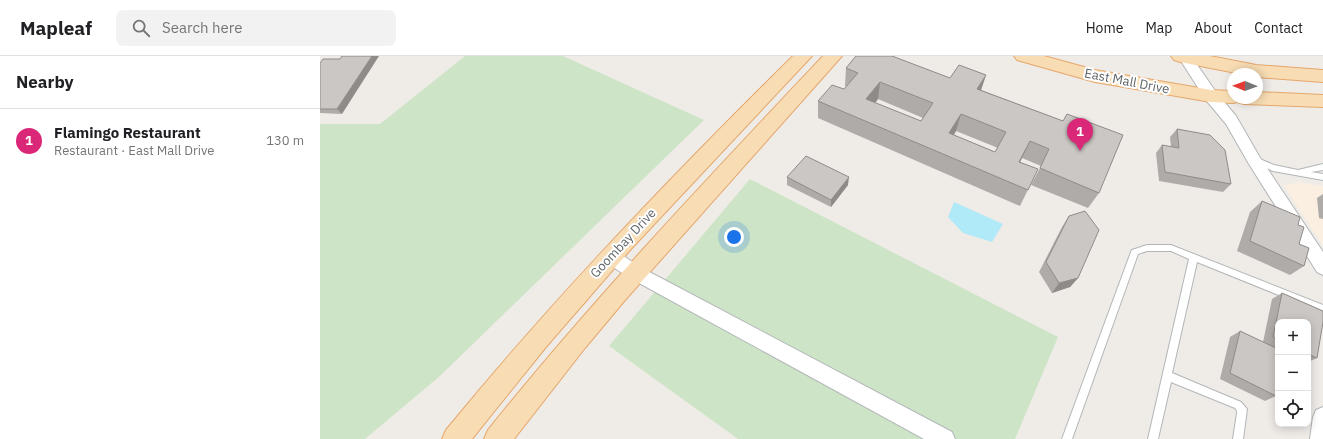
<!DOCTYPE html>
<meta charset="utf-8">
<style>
body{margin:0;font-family:"IBM Plex Sans",sans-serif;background:#f2f2f2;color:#202124}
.controls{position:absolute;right:12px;bottom:12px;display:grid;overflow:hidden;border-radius:8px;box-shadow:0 2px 10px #0003}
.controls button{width:36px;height:36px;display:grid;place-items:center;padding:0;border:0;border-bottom:1px solid #e0e0e0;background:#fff;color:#202124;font:20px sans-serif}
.compass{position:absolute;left:907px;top:12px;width:36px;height:36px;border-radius:50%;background:#fff;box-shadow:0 2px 10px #0003;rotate:271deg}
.you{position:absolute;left:414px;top:181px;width:14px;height:14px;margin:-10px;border:3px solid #fff;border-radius:50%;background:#1a73e8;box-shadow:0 0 0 6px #1a73e833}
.badge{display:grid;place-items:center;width:26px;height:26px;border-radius:50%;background:#db2777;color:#fff;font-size:13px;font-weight:700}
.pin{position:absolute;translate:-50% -33px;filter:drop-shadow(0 1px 2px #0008)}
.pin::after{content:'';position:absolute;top:21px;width:14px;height:12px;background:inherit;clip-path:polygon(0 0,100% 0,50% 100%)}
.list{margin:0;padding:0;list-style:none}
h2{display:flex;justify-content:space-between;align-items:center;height:52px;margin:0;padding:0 16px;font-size:17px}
h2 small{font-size:13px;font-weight:400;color:#757577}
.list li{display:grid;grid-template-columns:26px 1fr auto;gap:12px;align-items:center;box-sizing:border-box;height:64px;padding:0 16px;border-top:1px solid #e0e0e0}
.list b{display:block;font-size:15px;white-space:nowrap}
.list p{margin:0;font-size:13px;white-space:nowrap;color:#757577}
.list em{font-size:13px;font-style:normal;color:#757577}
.icon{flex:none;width:22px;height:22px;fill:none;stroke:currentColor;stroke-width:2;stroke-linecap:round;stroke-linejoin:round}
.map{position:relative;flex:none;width:1003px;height:383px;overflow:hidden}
header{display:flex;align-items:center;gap:24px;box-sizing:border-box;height:56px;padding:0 20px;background:#fff;border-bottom:1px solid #e0e0e0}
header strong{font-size:19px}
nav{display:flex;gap:22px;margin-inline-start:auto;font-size:14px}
.search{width:280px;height:36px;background:#f2f2f2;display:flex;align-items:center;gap:10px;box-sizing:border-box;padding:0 14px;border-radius:8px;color:#757577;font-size:15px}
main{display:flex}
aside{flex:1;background:#fff}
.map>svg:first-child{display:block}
.commercial{fill:#fbefe1}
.green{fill:#cee4c7}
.water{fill:#b0e9f7}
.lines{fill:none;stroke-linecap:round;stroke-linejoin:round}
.lane-casing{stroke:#b2b6b8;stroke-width:2}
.street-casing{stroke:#b2b6b8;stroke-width:2}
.primary-casing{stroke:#e5a66b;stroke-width:2}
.lane{fill:#fff;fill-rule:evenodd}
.street{fill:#fff;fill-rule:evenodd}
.primary{fill:#f8ddb4;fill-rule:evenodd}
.wall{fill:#afaba9;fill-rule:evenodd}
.shaded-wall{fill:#8e8b89}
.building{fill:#cbc7c4;stroke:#8e8b89;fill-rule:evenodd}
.labels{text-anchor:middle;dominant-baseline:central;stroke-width:4;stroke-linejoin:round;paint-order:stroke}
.street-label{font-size:13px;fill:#5f6466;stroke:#fff}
</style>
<header>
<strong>Mapleaf</strong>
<div class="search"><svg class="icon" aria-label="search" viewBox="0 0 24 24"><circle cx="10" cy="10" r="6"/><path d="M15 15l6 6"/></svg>Search here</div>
<nav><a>Home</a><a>Map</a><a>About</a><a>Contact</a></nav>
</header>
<main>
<aside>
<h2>Nearby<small></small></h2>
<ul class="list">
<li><span class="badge">1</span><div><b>Flamingo Restaurant</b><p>Restaurant · East Mall Drive</p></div><em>130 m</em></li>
</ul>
</aside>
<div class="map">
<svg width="1003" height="383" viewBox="0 0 1003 383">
<rect width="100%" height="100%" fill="#efece8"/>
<path class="commercial" d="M 977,126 L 1003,130 L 1003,190 L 964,130 Z"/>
<g class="green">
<path d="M 145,0 L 243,0 L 384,64 L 120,320 L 45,383 L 0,383 L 0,68 L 60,68 Z"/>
<path d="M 430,123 L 738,281 L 695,383 L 418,383 L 289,290 Z"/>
</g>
<path class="water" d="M 634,146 L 683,168 L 672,186 L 643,177 L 628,161 Z"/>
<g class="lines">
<g class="lane-casing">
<g id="lane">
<path d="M 935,101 L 954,109 L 978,114 L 1003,108 L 1003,114 L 991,116 L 1003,118 L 1003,124 L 953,115 L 932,106 L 931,104 L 932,102 Z"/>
<path d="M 827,189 L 851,189 L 1003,249 L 1003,257 L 877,206 L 852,317 L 921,346 L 927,353 L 923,383 L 913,383 L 917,357 L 917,355 L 915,352 L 851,326 L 838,383 L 828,383 L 869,203 L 851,195 L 827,195 L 818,198 L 752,383 L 742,383 L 811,196 L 812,194 Z"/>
</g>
</g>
<g class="street-casing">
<g id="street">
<path d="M 861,0 L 871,0 L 896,36 L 916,60 L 939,100 L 1003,196 L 1003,219 L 997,216 L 929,108 L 906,68 L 886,44 L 859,2 Z"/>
<path d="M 290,193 L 296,195 L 320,211 L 632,376 L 635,383 L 604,383 L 308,221 L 284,205 L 281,200 L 284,195 Z"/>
<path d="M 1003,351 L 1003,383 L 990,383 L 993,361 L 996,354 Z"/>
</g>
</g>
<g class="primary-casing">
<g id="primary">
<path d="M 473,0 L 492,0 L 311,193 L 226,291 L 152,383 L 122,383 L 126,374 C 234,242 351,120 473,0 Z"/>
<path d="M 503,0 L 522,0 L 306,243 L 265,292 L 194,383 L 164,383 L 168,374 C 273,243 388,122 503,0 Z"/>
<path d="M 694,0 L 724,0 L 775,14 L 891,34 L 913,35 L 913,42 L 937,42 L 937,36 L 1003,39 L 1003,51 L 924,48 L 917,46 L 913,47 L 891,46 L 775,26 L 697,4 Z"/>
<path d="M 851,0 L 890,0 L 936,9 L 1003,14 L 1003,26 L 937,21 L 937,18 L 921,18 L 860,6 L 854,4 Z"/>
</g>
</g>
<use href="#lane" class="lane"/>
<use href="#street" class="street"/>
<use href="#primary" class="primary"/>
</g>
<g class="wall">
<path d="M 0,7 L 22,58 L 0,57 Z"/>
<path d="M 526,12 L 630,22 L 666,19 L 661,34 L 743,65 L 779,137 L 768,152 L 711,129 L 721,110 L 702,102 L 700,106 L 718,113 L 700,150 L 498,62 L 498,45 L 524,33 L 526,30 L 525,30 ZM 558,43 L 603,62 L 601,65 L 555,47 ZM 636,75 L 678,92 L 675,96 L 634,79 Z"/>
<path d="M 857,73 L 911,128 L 903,136 L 839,125 L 836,97 L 842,89 L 851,91 L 850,81 Z"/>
<path d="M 467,121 L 528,129 L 511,151 L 467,129 Z"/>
<path d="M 1003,138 L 1003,163 L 999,162 L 997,142 Z"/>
<path d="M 942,145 L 978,169 L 979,188 L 984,210 L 970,219 L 917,195 L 930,156 Z"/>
<path d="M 749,160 L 758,222 L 750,231 L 732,237 L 719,216 L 742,171 Z"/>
<path d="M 962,237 L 1003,255 L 1003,266 L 997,302 L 988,306 L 988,266 L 958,266 L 958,329 L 956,340 L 945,345 L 900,323 L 910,281 L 920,275 L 943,286 L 952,243 Z"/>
</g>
<g class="shaded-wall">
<path d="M 52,0 L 59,0 L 22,58 L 17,53 Z"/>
<path d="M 666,19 L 660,37 L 657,33 Z"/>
<path d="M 560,26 L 558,43 L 545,60 L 546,43 Z"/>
<path d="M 641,58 L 636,75 L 624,94 L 629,77 Z"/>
<path d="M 710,85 L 702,102 L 692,122 L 699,106 Z"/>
<path d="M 529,121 L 528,129 L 511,151 L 511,144 Z"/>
<path d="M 758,222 L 750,231 L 732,237 L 739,227 Z"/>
</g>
<g class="building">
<path d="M 22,0 L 52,0 L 17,53 L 0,53 L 0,7 L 3,3 L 20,3 Z"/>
<path d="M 536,0 L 572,0 L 630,22 L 639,9 L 666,19 L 657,33 L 743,65 L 747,58 L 803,79 L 779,137 L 720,112 L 729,93 L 710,85 L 699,106 L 718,113 L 708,134 L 498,45 L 512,29 L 524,33 L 538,17 L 526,12 ZM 560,26 L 613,47 L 601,65 L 546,43 ZM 641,58 L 686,76 L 675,96 L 629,77 Z"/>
<path d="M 857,73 L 890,79 L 905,94 L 911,128 L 845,116 L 842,89 L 859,92 Z"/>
<path d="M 486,100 L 529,121 L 511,144 L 467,121 Z"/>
<path d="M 942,145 L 980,161 L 978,169 L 984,171 L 979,188 L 989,192 L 984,210 L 930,185 Z"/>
<path d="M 765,155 L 779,174 L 758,222 L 739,227 L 726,206 L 749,160 Z"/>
<path d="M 962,237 L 1003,255 L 1003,266 L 997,302 L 988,298 L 988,266 L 958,266 L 958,284 L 953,281 Z"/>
<path d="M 920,275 L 958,293 L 958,329 L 956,340 L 910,317 Z"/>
</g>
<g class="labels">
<g class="street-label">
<text transform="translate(807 25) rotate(11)">East Mall Drive</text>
<text transform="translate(303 187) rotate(-47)">Goombay Drive</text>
</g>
</g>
</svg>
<div class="controls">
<button>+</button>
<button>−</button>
<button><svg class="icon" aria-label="locate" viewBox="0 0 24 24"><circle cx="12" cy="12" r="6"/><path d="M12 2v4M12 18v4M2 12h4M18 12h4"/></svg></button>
</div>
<svg class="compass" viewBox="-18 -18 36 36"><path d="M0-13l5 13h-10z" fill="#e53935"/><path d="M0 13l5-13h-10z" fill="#757577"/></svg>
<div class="you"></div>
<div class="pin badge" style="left:760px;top:95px">1</div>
</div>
</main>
